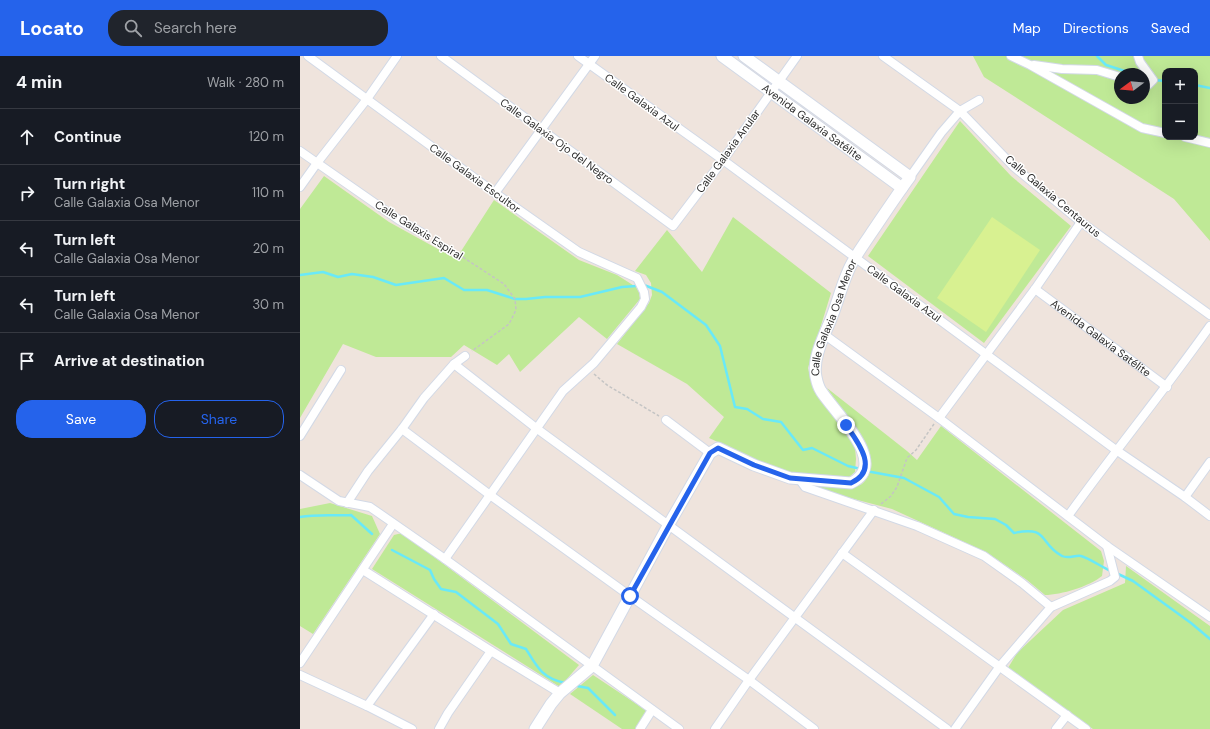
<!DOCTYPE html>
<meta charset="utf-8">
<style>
body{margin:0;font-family:"DM Sans",sans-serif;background:#20242c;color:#f1f3f6}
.controls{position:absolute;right:12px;top:12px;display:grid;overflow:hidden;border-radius:8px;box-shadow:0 4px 16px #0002}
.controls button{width:36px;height:36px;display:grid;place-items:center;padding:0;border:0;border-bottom:1px solid #363941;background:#171b24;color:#f1f3f6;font:20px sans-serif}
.compass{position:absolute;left:814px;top:12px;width:36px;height:36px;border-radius:50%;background:#171b24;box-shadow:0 4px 16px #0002;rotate:254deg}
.stop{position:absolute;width:12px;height:12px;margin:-9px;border:3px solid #2563eb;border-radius:50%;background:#fff}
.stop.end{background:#2563eb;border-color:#fff;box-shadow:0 1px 4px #0008}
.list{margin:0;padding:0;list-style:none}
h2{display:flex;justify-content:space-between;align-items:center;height:52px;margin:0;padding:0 16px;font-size:17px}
h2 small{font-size:13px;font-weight:400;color:#9ea1a6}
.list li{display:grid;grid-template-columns:26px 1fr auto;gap:12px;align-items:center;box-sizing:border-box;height:56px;padding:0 16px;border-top:1px solid #363941}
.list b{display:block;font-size:15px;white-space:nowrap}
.list p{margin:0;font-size:13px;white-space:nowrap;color:#9ea1a6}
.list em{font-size:13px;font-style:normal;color:#9ea1a6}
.actions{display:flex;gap:8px;padding:12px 16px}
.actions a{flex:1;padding:9px 0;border:1px solid #2563eb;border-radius:16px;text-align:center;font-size:14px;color:#2563eb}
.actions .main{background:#2563eb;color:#fff}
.icon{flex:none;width:22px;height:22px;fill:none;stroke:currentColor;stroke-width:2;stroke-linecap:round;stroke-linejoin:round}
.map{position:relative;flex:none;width:910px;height:673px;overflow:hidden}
header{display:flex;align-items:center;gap:24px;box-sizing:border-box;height:56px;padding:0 20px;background:#2563eb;color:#fff}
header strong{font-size:19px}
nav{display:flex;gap:22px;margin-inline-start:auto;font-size:14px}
.search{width:280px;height:36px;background:#20242c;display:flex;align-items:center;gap:10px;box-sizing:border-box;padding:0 14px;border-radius:16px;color:#9ea1a6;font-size:15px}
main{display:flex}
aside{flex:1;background:#171b24}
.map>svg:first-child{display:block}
.green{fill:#bfe996;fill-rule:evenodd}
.pitch{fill:#d8f191}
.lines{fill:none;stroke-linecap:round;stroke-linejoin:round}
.stream{stroke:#69e9f8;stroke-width:2.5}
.street-casing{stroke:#d2d9e6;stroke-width:10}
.secondary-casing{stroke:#d2d9e6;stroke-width:13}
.path{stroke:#c4c4c4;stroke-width:1.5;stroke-dasharray:3 2;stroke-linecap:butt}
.street{stroke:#fff;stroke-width:8}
.secondary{stroke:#fff;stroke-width:11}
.route{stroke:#2563eb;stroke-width:5}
.labels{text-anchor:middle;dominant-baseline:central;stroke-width:3;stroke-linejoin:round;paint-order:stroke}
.street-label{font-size:11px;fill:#2c2c2c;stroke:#fff}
</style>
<header>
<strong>Locato</strong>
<div class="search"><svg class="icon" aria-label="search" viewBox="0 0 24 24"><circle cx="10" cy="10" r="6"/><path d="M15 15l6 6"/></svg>Search here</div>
<nav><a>Map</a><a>Directions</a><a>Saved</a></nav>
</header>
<main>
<aside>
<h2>4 min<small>Walk · 280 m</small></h2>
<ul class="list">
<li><svg class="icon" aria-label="ahead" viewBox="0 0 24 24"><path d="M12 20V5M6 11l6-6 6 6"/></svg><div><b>Continue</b></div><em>120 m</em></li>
<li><svg class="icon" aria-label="right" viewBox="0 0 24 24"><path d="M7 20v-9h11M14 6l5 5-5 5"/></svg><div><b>Turn right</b><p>Calle Galaxia Osa Menor</p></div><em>110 m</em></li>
<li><svg class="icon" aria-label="left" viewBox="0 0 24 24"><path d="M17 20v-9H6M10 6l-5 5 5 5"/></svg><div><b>Turn left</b><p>Calle Galaxia Osa Menor</p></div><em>20 m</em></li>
<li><svg class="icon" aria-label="left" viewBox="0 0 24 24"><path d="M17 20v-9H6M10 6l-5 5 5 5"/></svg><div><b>Turn left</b><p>Calle Galaxia Osa Menor</p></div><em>30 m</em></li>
<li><svg class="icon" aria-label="arrive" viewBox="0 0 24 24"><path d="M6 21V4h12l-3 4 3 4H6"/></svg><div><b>Arrive at destination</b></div></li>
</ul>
<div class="actions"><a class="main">Save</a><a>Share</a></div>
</aside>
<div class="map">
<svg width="910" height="673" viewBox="0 0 910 673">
<rect width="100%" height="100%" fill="#efe4dd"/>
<g class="green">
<path d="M 673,0 L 910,0 L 910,185 L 874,143 L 684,21 ZM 865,15 L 895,15 L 895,81 L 865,81 ZM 820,18 L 844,18 L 844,42 L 820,42 Z"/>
<path d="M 660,65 L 711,120 L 771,170 L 684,287 L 568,200 Z"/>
<path d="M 24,120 L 89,166 L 156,203 L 194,144 L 279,204 L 317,219 L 336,231 L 339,236 L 340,243 L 307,283 L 279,261 L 220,316 L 209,298 L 197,309 L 164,289 L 151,301 L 76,301 L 43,288 L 0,362 L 0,153 Z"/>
<path d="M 433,161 L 531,237 L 508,312 L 512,329 L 555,391 L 556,403 L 555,416 L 549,421 L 539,423 L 488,418 L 409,382 L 424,361 L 387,328 L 317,288 L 349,247 L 352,239 L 351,227 L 346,219 L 335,215 L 367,174 L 402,216 Z"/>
<path d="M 527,332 L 607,395 L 617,404 L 641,370 L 801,495 L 804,505 L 802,520 C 790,530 761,539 745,539 L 727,524 L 686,496 L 592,453 L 550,442 L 514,430 C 527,430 548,434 560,429 C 566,427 573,413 571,406 C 568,385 540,351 527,332 Z"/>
<path d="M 30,447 L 72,460 L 80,478 L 13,578 L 0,570 L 0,453 Z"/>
<path d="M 102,477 L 279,609 L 260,631 L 72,513 L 94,479 Z"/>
<path d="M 826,510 L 910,570 L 910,673 L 793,673 L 708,612 L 717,597 L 763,554 L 825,527 Z"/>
<path d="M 293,619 L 347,655 L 336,673 L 322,673 L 270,638 Z"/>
</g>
<path class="pitch" d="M 692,161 L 740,194 L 686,276 L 637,242 Z"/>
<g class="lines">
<g class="stream">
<path d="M 797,0 L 806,9 L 834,18"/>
<path d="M 854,24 L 865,25"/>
<path d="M 895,29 L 910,32"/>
<path d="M 0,219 L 23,216 L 38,221 L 52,218 L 73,221 L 96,229 L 144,222 L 164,234 L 187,234 L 215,243 L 226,243 L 245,241 L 280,241 L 322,231 L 336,230"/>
<path d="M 344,229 L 362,236 L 406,269 L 420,290 L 435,351 L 447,353 L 463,363 L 481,366 L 503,394 L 512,392 L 548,410 L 561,413"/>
<path d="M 566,415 L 604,422 L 639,441 L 654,458 L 668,461 L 695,463 L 706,469 L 714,477 C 749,469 739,488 762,500 C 768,503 775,499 781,500 C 789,502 803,512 811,515"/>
<path d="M 0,461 C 17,458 34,460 51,459 L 72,478"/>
<path d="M 92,494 L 130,514 L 134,523 L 141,533 L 156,536 L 198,568 L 211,588 L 226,593 C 237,611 242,622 265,627"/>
<path d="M 816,517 L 833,525 L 891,567 L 910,583"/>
<path d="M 277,630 L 288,632 L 315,659"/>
</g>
<g class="street-casing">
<g id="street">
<path d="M 8,0 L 195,137 L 279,196 L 337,222 L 344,236 L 345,243 L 341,251 L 294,307 L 263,335 L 145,503"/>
<path d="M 141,0 L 373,170 L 423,104 L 497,0"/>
<path d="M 278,0 L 423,104 L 816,394 L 885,441 L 910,460"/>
<path d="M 583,0 L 660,55 L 714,111 L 781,166 L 910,259"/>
<path d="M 711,0 L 730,9 L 842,72 L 865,77"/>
<path d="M 838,0 L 840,6 L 853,24 L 848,29 L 844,28"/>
<path d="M 734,9 L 762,13 L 797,14 L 820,21"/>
<path d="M 885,81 L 910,87"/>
<path d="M 0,95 L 99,164 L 126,179"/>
<path d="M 610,121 L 641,77 L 660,55 L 679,44"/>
<path d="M 0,131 L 17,107 L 67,43 L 97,0"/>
<path d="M 195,137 L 295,0"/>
<path id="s1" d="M 735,233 L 867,331"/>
<path d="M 525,279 L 639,362 L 807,490 L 910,561"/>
<path d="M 154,308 L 236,372 L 647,673"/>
<path d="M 639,362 L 735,233 L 781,166"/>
<path d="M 366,364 L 410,397"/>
<path d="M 102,373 L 190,439 L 330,540 L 449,624 L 514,673"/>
<path d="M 0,380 L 41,314"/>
<path d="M 0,419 L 39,445 L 70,451 L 145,503 L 379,673"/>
<path d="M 500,424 L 505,431 L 617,470 L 684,500 L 722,527 L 751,551"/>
<path d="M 885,441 L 910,406"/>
<path d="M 47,447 L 68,415 L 102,373 L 124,342 L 154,308 L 165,300"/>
<path d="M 768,460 C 814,396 864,335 910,270"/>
<path d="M 542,497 L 786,673"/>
<path d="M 63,514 L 191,595 L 260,637"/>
<path d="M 0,607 L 93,468"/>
<path d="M 0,619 L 67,650 L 112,673"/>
<path d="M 67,650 L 134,558"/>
<path d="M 139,673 L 148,657 L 191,595"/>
<path d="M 340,673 L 352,654"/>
<path d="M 415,673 L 449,624 L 574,454"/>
<path d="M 655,673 L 700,610 L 751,551 L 810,525 L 815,521 L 807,490"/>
<path d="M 756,673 L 767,659"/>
</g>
</g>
<g class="secondary-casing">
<g id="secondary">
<path id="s2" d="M 422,0 L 602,132"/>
<path id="s3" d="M 235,673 L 251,648 L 260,637 L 292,610 L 369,468 L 410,397 L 418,392 L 454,409 L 490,422 L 551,427 C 591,408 534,356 521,335 C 519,332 517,326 516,321 C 512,303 524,280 531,263 C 537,248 541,232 547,218 C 552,204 562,191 570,179 C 583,160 596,140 610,121 L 444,0"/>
</g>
</g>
<g class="path">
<path d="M 133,183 L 152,194 L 204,228 L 215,243 L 216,254 L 209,268 L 172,295"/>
<path d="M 294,318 L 307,329 L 359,360"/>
<path d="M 581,448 L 591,440 L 597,431 L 607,402 L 616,394 L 634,368"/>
</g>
<use href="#street" class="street"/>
<use href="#secondary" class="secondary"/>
</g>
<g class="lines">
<path class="route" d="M 330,540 L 410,397 L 418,392 L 454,409 L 490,422 L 551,427 C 580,414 558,386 546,369"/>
</g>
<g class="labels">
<g class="street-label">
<text transform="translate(342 46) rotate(36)">Calle Galaxia Azul</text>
<text stroke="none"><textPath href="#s2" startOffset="112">Avenida Galaxia Satélite</textPath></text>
<text transform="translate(257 85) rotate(36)">Calle Galaxia Ojo del Negro</text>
<text transform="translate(428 95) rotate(-54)">Calle Galaxia Anular</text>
<text transform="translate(175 122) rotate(36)">Calle Galaxia Escultor</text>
<text transform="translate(753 140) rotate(40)">Calle Galaxia Centaurus</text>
<text transform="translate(119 174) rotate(32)">Calle Galaxis Espiral</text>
<text transform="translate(604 237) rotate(36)">Calle Galaxia Azul</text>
<text stroke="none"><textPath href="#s3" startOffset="667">Calle Galaxia Osa Menor</textPath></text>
<text stroke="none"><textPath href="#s1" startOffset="82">Avenida Galaxia Satélite</textPath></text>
</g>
</g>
</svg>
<div class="controls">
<button>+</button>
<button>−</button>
</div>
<svg class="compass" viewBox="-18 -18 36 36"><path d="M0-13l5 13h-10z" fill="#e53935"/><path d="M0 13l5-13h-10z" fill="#9ea1a6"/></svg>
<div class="stop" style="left:330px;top:540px"></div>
<div class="stop end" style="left:546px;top:369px"></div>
</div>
</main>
